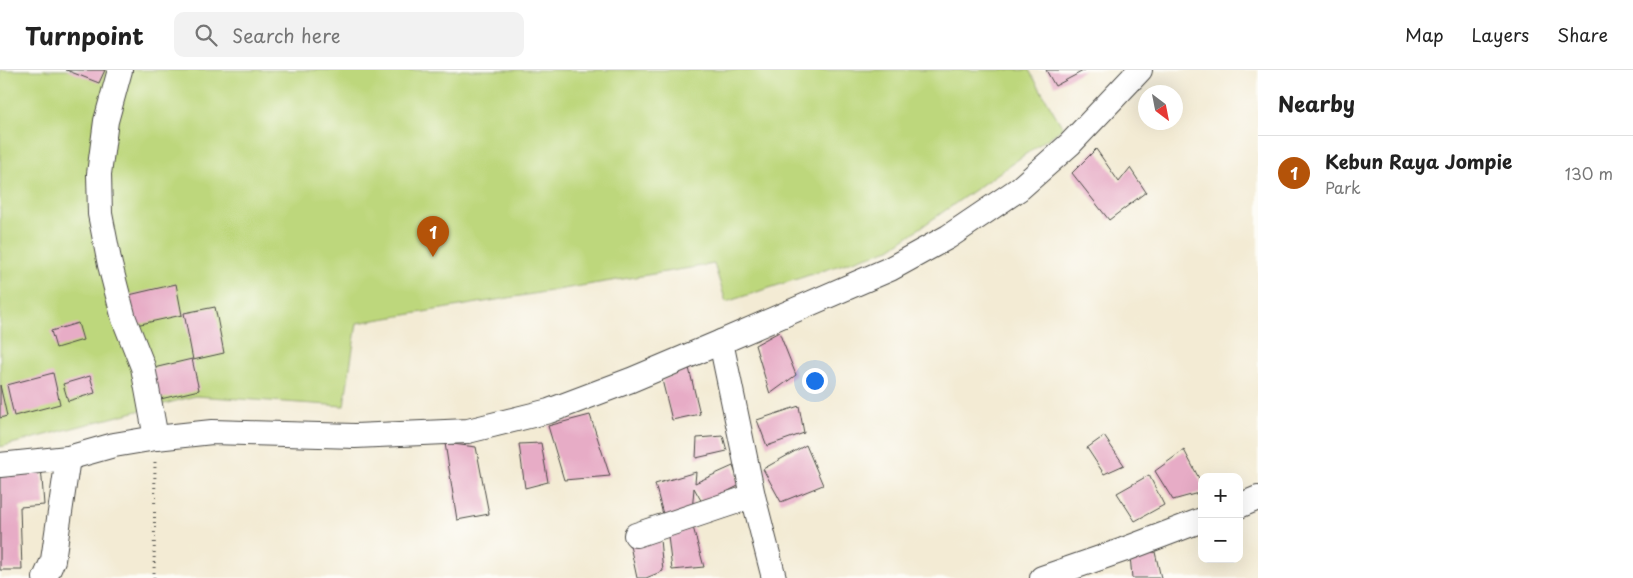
<!DOCTYPE html>
<meta charset="utf-8">
<style>
body{margin:0;font-family:"Playpen Sans",sans-serif;background:#f2f2f2;color:#222}
.controls{position:absolute;right:15px;bottom:15px;display:grid;overflow:hidden;border-radius:10px;box-shadow:0 5px 20px #0002}
.controls button{width:45px;height:45px;display:grid;place-items:center;padding:0;border:0;border-bottom:1px solid #e0e0e0;background:#fff;color:#222;font:25px sans-serif}
.compass{position:absolute;left:1138px;top:15px;width:45px;height:45px;border-radius:50%;background:#fff;box-shadow:0 5px 20px #0002;rotate:148deg}
.you{position:absolute;left:814px;top:310px;width:18px;height:18px;margin:-12px;border:4px solid #fff;border-radius:50%;background:#1a73e8;box-shadow:0 0 0 8px #1a73e833}
.badge{display:grid;place-items:center;width:32px;height:32px;border-radius:50%;background:#b45309;color:#fff;font-size:16px;font-weight:700}
.pin{position:absolute;translate:-50% -41px;filter:drop-shadow(0 1px 2px #0008)}
.pin::after{content:'';position:absolute;top:26px;width:18px;height:15px;background:inherit;clip-path:polygon(0 0,100% 0,50% 100%)}
.list{margin:0;padding:0;list-style:none}
h2{display:flex;justify-content:space-between;align-items:center;height:65px;margin:0;padding:0 20px;font-size:21px}
h2 small{font-size:16px;font-weight:400;color:#767676}
.list li{display:grid;grid-template-columns:32px 1fr auto;gap:15px;align-items:center;box-sizing:border-box;height:75px;padding:0 20px;border-top:1px solid #e0e0e0}
.list b{display:block;font-size:19px;white-space:nowrap}
.list p{margin:0;font-size:16px;white-space:nowrap;color:#767676}
.list em{font-size:16px;font-style:normal;color:#767676}
.icon{flex:none;width:28px;height:28px;fill:none;stroke:currentColor;stroke-width:2;stroke-linecap:round;stroke-linejoin:round}
.map{position:relative;flex:none;width:1258px;height:508px;overflow:hidden}
header{display:flex;align-items:center;gap:30px;box-sizing:border-box;height:70px;padding:0 25px;background:#fff;border-bottom:1px solid #e0e0e0}
header strong{font-size:24px}
nav{display:flex;gap:28px;margin-inline-start:auto;font-size:18px}
.search{width:350px;height:45px;background:#f2f2f2;display:flex;align-items:center;gap:12px;box-sizing:border-box;padding:0 18px;border-radius:10px;color:#767676;font-size:19px}
main{display:flex}
aside{flex:1;background:#fff}
.map>svg:first-child{display:block}
.green{fill:#bdd77c;stroke:#748154}
.building{fill:#e7acc6}
.lines{fill:none;stroke-linecap:round;stroke-linejoin:round}
.minor-casing{stroke:#494844;stroke-width:26}
.path{stroke:#494844;stroke-width:3;stroke-dasharray:1 4;stroke-linecap:butt}
.minor{stroke:#fff;stroke-width:24}
</style>
<header>
<strong>Turnpoint</strong>
<div class="search"><svg class="icon" aria-label="search" viewBox="0 0 24 24"><circle cx="10" cy="10" r="6"/><path d="M15 15l6 6"/></svg>Search here</div>
<nav><a>Map</a><a>Layers</a><a>Share</a></nav>
</header>
<main>
<div class="map">
<svg width="1258" height="508" viewBox="0 0 1258 508">
<rect width="100%" height="100%" fill="#fdfcf7"/>
<filter id="ink" filterUnits="userSpaceOnUse"><feTurbulence type="fractalNoise" baseFrequency=".02" numOctaves="2"/><feDisplacementMap in="SourceGraphic" scale="10" xChannelSelector="R" yChannelSelector="G"/><feConvolveMatrix kernelMatrix="1 2 1 2 8 2 1 2 1" color-interpolation-filters="sRGB"/></filter>
<filter id="wash" filterUnits="userSpaceOnUse"><feTurbulence type="fractalNoise" baseFrequency=".0096" numOctaves="4" result="noise"/><feDisplacementMap in="SourceGraphic" scale="20" xChannelSelector="R" yChannelSelector="G"/><feGaussianBlur stdDeviation="1.12" result="paint"/><feColorMatrix in="noise" values="0 0 0 0 0 0 0 0 0 0 0 0 0 0 0 0 0 1.4 0 .05"/><feComposite in="paint" operator="in"/></filter>
<g filter="url(#wash)">
<rect width="100%" height="100%" fill="#f3ebd4"/>
<path class="green" d="M 0,0 L 1029,0 L 1063,58 L 890,179 L 726,232 L 714,194 L 357,253 L 344,336 L 195,326 L 0,377 Z"/>
<g id="blocks">
<g class="building">
<path d="M 66,0 L 105,0 L 99,13 Z"/>
<path d="M 1046,0 L 1085,0 L 1055,16 Z"/>
<path d="M 1096,79 L 1119,112 L 1130,98 L 1146,122 L 1109,150 L 1072,103 Z"/>
<path d="M 176,214 L 182,245 L 136,255 L 129,225 Z"/>
<path d="M 215,237 L 224,283 L 193,290 L 184,243 Z"/>
<path d="M 78,253 L 83,270 L 56,278 L 51,261 Z"/>
<path d="M 779,262 L 796,305 L 770,324 L 755,275 Z"/>
<path d="M 192,289 L 199,320 L 152,331 L 145,300 Z"/>
<path d="M 689,298 L 700,344 L 672,350 L 662,310 Z"/>
<path d="M 53,303 L 60,334 L 14,346 L 7,315 Z"/>
<path d="M 90,306 L 95,323 L 68,331 L 63,314 Z"/>
<path d="M 0,315 L 7,346 L 0,348 Z"/>
<path d="M 799,336 L 804,363 L 767,376 L 757,350 Z"/>
<path d="M 590,345 L 610,406 L 564,410 L 548,356 Z"/>
<path d="M 723,366 L 727,381 L 696,388 L 697,368 Z"/>
<path d="M 1104,366 L 1124,395 L 1104,404 L 1087,378 Z"/>
<path d="M 445,373 L 476,377 L 489,444 L 457,450 Z"/>
<path d="M 541,373 L 548,412 L 525,418 L 519,374 Z"/>
<path d="M 806,375 L 823,415 L 781,432 L 763,399 Z"/>
<path d="M 1184,380 L 1202,414 L 1202,422 L 1173,430 L 1155,401 Z"/>
<path d="M 41,396 L 44,435 L 20,437 L 22,500 L 0,500 L 0,401 Z"/>
<path d="M 733,396 L 740,415 L 703,434 L 694,418 L 692,442 L 664,448 L 655,414 L 696,402 L 695,413 Z"/>
<path d="M 1149,405 L 1164,435 L 1135,451 L 1117,423 Z"/>
<path d="M 693,457 L 704,497 L 672,500 L 668,466 Z"/>
<path d="M 659,459 L 663,501 L 646,508 L 637,508 L 629,471 Z"/>
<path d="M 1155,482 L 1161,508 L 1132,508 L 1130,485 Z"/>
</g>
</g>
</g>
<g filter="url(#ink)">
<use href="#blocks" fill-opacity="0" stroke="#494844" stroke-width="1"/>
<g class="lines">
<g class="minor-casing">
<g id="minor">
<path d="M 120,0 L 106,51 L 99,104 L 100,144 L 110,195 L 124,249 L 143,297 L 156,368"/>
<path d="M 0,395 L 68,388 L 114,375 L 156,368 L 212,362 L 355,366 L 468,361 L 549,341 L 631,310 L 721,272"/>
<path d="M 1239,436 L 1258,428"/>
<path d="M 636,465 L 753,426"/>
<path d="M 45,508 L 53,490 L 68,388"/>
<path d="M 774,508 L 753,426 L 721,272 L 890,199 L 948,167 L 1019,119 L 1070,74 L 1140,0"/>
<path d="M 1042,508 L 1123,480 L 1202,450"/>
</g>
</g>
<path class="path" d="M 154,508 L 155,389"/>
<use href="#minor" class="minor"/>
</g>
</g>
</svg>
<div class="controls">
<button>+</button>
<button>−</button>
</div>
<svg class="compass" viewBox="-18 -18 36 36"><path d="M0-13l5 13h-10z" fill="#e53935"/><path d="M0 13l5-13h-10z" fill="#767676"/></svg>
<div class="you"></div>
<div class="pin badge" style="left:433px;top:187px">1</div>
</div>
<aside>
<h2>Nearby<small></small></h2>
<ul class="list">
<li><span class="badge">1</span><div><b>Kebun Raya Jompie</b><p>Park</p></div><em>130 m</em></li>
</ul>
</aside>
</main>
